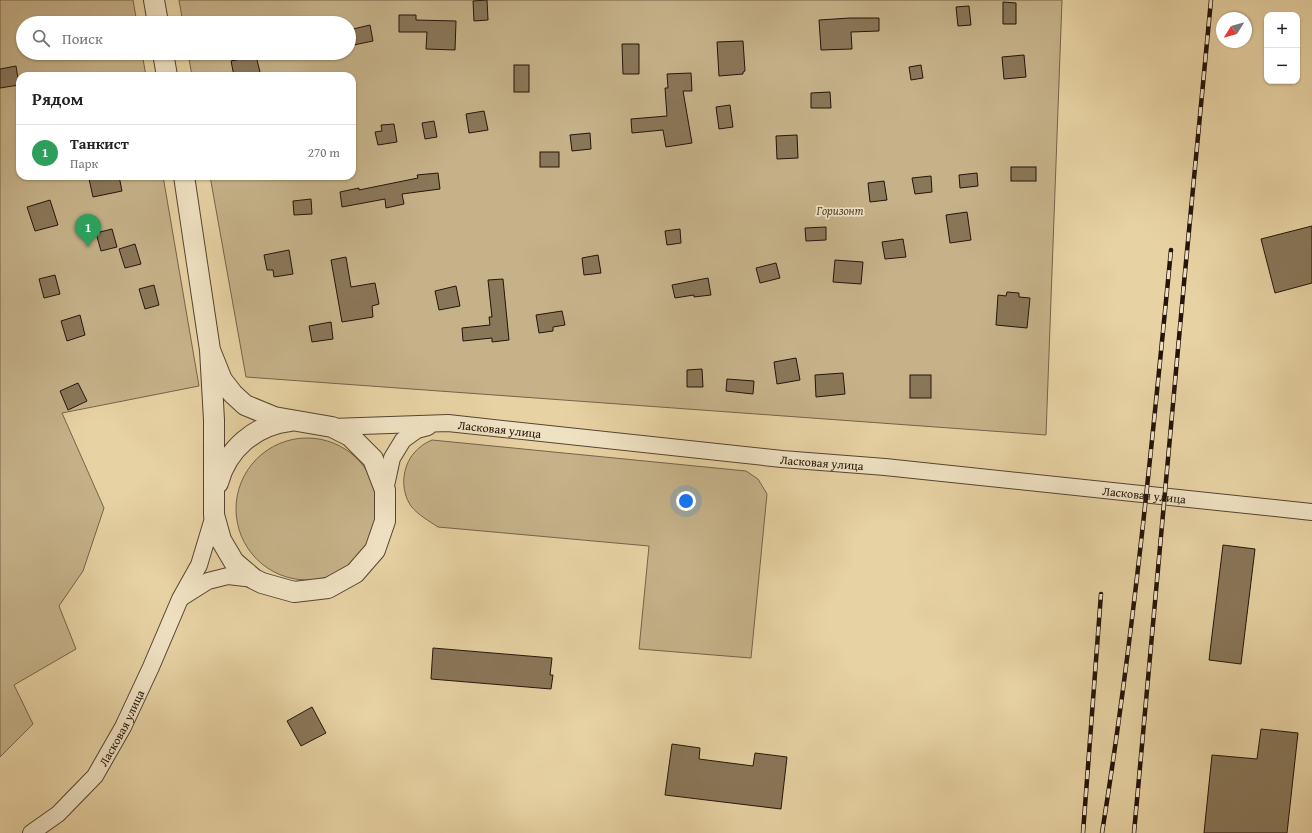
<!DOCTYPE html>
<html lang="ru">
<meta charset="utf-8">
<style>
body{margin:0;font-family:"Gentium Book Plus",serif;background:#f6f6f6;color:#222}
.controls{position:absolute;right:12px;top:12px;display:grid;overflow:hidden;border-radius:8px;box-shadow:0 1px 3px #0004}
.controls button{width:36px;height:36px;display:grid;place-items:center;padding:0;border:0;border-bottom:1px solid #e0e0e0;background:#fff;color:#222;font:20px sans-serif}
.compass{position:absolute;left:1216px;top:12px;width:36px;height:36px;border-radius:50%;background:#fff;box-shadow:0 1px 3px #0004;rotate:233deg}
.you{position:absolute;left:686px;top:501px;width:14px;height:14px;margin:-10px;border:3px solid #fff;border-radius:50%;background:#1a73e8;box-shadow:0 0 0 6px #1a73e833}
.badge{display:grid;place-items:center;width:26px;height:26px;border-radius:50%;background:#0f766e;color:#fff;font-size:13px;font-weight:700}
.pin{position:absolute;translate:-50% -33px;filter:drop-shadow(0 1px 2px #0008)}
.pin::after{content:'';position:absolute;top:21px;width:14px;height:12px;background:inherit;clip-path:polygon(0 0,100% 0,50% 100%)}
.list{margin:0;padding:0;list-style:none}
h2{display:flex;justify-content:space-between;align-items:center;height:52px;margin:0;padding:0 16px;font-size:17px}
h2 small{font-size:13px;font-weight:400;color:#767676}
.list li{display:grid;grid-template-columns:26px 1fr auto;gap:12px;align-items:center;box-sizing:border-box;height:56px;padding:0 16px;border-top:1px solid #e0e0e0}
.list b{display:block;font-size:15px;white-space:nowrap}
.list p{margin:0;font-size:13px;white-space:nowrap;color:#767676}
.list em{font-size:13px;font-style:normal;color:#767676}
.icon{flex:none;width:22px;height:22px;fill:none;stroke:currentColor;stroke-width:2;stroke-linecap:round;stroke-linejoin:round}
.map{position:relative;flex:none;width:1312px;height:833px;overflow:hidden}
.search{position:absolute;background:#fff;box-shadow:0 1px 3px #0004;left:16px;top:16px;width:340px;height:44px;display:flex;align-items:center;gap:10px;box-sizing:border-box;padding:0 14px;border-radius:22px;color:#767676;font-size:15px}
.panel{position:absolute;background:#fff;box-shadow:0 1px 3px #0004;left:16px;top:72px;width:340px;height:108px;border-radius:12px}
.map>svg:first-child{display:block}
.green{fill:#c6b289;stroke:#756349}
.building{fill:#897759;stroke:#241409}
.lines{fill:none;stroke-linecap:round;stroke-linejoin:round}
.minor-casing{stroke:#554430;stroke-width:18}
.tertiary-casing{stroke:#554430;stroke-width:22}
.minor{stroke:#efe2c3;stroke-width:16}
.tertiary{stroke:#efe2c3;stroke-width:20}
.rail-casing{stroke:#241409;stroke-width:4.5}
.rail{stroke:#efe2c3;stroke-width:3;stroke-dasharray:9;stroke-linecap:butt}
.labels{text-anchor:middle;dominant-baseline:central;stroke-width:3.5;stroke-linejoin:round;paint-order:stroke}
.park-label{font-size:12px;font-style:italic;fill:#55432f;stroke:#efe2c3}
.street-label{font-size:12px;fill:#241409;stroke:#efe2c3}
</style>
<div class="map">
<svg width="1312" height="833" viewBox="0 0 1312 833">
<rect width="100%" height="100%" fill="#e7d2a3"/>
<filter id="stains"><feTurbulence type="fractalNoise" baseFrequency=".005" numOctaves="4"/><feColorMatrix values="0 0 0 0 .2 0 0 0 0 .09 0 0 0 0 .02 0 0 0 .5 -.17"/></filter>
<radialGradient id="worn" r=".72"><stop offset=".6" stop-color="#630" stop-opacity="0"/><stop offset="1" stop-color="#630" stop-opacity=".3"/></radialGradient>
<g class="green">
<path d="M 0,0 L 133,0 L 137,23 L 23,23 L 23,53 L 142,53 L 146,76 L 20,76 L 20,176 L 163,176 L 199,386 L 62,413 L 104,508 L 83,571 L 59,606 L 76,649 L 14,685 L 33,724 L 0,757 Z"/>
<path d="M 179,0 L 1062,0 L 1046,435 L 246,377 L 210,176 L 352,176 L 352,76 L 192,76 L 188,53 L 349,53 L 349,23 L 183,23 Z"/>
<circle cx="307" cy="509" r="71"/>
<path d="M 432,440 L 746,471 L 758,479 L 767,494 L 751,658 L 639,649 L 649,546 L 438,527 C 429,521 418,515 411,506 C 400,490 402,467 414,453 C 419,447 425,443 432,440 Z"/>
</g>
<g class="building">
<path d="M 487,0 L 488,20 L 474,21 L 473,1 Z"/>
<path d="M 1003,2 L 1016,3 L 1016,24 L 1003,24 Z"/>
<path d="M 969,6 L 971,25 L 958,26 L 956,7 Z"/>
<path d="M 399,15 L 416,15 L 416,20 L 456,21 L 455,50 L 426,49 L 427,32 L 399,32 Z"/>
<path d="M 850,18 L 879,18 L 879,31 L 851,32 L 852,49 L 821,50 L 819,20 Z"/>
<path d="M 370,25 L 373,41 L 349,46 L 349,30 Z"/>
<path d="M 743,41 L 745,71 L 743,72 L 743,74 L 719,76 L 717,42 Z"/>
<path d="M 622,44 L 639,44 L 639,74 L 623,74 Z"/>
<path d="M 1024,55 L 1026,77 L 1004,79 L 1002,57 Z"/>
<path d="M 256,56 L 261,76 L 234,76 L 231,61 Z"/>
<rect x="514" y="65" width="15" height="27"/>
<path d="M 921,65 L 923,78 L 911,80 L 909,67 Z"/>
<path d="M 16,66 L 19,85 L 0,88 L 0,69 Z"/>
<path d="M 691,73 L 692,91 L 683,91 L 692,143 L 666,147 L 663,130 L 632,133 L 631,119 L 667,116 L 665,88 L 668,88 L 667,74 Z"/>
<path d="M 830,92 L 831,108 L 811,108 L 811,93 Z"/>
<path d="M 730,105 L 733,127 L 719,129 L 716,107 Z"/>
<path d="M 484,111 L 488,130 L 469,133 L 466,114 Z"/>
<path d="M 434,121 L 437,137 L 425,139 L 422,123 Z"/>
<path d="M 394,124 L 397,142 L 378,145 L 375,132 L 382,131 L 381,125 Z"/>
<path d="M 590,133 L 591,149 L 572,151 L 570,135 Z"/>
<path d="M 797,135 L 798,158 L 777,159 L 776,136 Z"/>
<rect x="540" y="152" width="19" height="15"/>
<rect x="1011" y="167" width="25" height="14"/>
<path d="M 438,173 L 440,189 L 402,194 L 404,204 L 386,208 L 385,199 L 342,207 L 340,192 L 359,188 L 359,190 L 418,178 L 417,175 Z"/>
<path d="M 977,173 L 978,186 L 960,188 L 959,175 Z"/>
<path d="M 102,176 L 119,176 L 122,191 L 93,197 L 89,179 Z"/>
<path d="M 931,176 L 932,192 L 915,194 L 912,178 Z"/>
<path d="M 884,181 L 887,200 L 870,202 L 868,183 Z"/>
<path d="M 311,199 L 312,214 L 294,215 L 293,201 Z"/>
<path d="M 50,200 L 58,225 L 35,231 L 27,207 Z"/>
<path d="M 967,212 L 971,240 L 950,243 L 946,215 Z"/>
<path d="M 1312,226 L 1312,283 L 1275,293 L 1261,239 Z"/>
<path d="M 826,227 L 826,240 L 806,241 L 805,228 Z"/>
<path d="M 112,229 L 117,247 L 101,251 L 96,233 Z"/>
<path d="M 680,229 L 681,243 L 667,245 L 665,231 Z"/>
<path d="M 903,239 L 906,257 L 885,259 L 882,242 Z"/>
<path d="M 135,244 L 141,264 L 125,268 L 119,249 Z"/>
<path d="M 289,250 L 293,274 L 274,277 L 273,270 L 267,270 L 264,255 Z"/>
<path d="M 598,255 L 601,273 L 584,275 L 582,258 Z"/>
<path d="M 346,257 L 351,287 L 375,283 L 379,304 L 372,306 L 373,317 L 342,322 L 331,260 Z"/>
<path d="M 835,260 L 863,262 L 861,284 L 833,282 Z"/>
<path d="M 776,263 L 780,278 L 760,283 L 756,268 Z"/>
<path d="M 55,275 L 60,294 L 44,298 L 39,279 Z"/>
<path d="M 708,278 L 711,295 L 694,297 L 694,295 L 675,298 L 672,285 Z"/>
<path d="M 503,279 L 509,340 L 492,342 L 492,338 L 463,341 L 462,328 L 490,325 L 489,317 L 492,317 L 488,280 Z"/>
<path d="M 154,285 L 159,305 L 145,309 L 139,289 Z"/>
<path d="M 456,286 L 460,306 L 439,310 L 435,291 Z"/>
<path d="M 1007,292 L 1019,293 L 1019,297 L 1030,298 L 1027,328 L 996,325 L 998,295 L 1006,296 Z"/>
<path d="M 562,311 L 565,325 L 553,327 L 553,331 L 539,333 L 536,315 Z"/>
<path d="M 80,315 L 85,335 L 67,341 L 61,321 Z"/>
<path d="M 331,322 L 333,339 L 312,342 L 309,326 Z"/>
<path d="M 796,358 L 800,380 L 777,384 L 774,362 Z"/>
<path d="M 702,369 L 703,387 L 687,387 L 687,370 Z"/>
<path d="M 843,373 L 845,394 L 816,397 L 815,375 Z"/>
<rect x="910" y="375" width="21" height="23"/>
<path d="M 727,379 L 754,381 L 753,394 L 726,391 Z"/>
<path d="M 78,383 L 87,401 L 68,410 L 60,391 Z"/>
<path d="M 1223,545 L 1255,549 L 1241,664 L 1209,660 Z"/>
<path d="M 433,648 L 552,658 L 550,675 L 553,675 L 551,689 L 431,679 Z"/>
<path d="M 312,707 L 326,733 L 301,746 L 287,721 Z"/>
<path d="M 1261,729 L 1298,733 L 1287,833 L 1204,833 L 1212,755 L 1257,759 Z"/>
<path d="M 672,744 L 700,748 L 699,759 L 753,766 L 755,753 L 787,757 L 781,809 L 665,795 Z"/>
</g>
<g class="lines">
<g class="minor-casing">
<g id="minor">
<path id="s1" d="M 332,427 L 448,423 L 782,459 L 885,467 L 1312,512"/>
<path d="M 385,490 L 392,458 L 403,440 L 417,430 L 428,427"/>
<path d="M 181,598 L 208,581 L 228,576 L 254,579"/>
<path id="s2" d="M 31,833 L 58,814 L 95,776 L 123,727 L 151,667 L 180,599 L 199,565 L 214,515"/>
</g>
</g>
<g class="tertiary-casing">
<g id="tertiary">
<path d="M 154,0 L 158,23"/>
<path d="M 163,53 L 167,76"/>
<path d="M 184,176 L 210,350 L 214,420 L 214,515 L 221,540 L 234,562 L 254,579 L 262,583 L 294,592 L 328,588 L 355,573 L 375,550 L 385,521 L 385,490 L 373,459 L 350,436 L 332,427 L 274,417 L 245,405 L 233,394 L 222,380 L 210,350"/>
<path d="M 218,483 C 227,449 255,425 290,421"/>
</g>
</g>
<use href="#minor" class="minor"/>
<use href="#tertiary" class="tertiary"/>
<g class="rail-casing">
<g id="rail">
<path d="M 1083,833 L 1101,594"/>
<path d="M 1102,833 C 1133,640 1152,445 1171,250"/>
<path d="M 1134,833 L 1184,283 L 1211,0"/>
</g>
</g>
<use href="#rail" class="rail"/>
</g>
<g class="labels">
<g class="park-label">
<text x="840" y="210">Горизонт</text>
</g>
<g class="street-label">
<text stroke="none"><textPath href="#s1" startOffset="168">Ласковая улица</textPath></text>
<text stroke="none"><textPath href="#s1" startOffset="492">Ласковая улица</textPath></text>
<text stroke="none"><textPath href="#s1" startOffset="816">Ласковая улица</textPath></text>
<text stroke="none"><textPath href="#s2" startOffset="141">Ласковая улица</textPath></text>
</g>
</g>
<rect width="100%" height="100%" filter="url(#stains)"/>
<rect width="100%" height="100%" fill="url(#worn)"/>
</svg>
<div class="controls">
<button>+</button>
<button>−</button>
</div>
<svg class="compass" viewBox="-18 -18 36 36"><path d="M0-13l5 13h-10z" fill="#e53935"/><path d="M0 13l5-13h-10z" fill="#767676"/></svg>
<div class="you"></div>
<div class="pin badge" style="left:88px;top:247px;background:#2e9e5b">1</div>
<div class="search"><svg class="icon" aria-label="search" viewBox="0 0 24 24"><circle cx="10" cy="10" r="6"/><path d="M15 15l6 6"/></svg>Поиск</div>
<section class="panel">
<h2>Рядом<small></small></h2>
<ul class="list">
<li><span class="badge" style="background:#2e9e5b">1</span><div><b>Танкист</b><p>Парк</p></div><em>270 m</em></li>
</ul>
</section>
</div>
